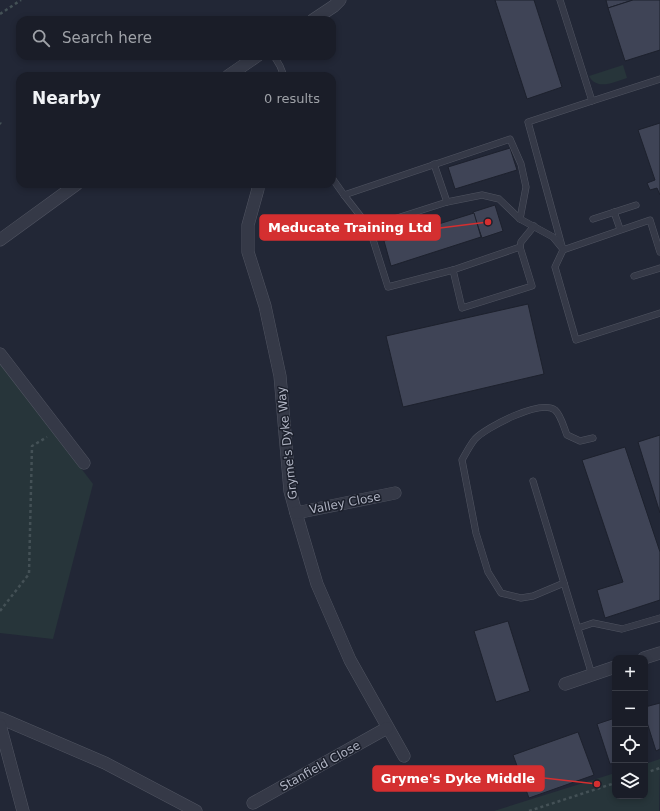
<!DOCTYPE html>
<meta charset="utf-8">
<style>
body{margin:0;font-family:"DejaVu Sans",sans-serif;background:#272a34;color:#f1f3f6}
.controls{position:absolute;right:12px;bottom:12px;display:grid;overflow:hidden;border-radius:8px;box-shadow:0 2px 6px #0003}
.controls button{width:36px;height:36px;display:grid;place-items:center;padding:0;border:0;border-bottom:1px solid #383b45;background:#1a1d28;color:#f1f3f6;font:20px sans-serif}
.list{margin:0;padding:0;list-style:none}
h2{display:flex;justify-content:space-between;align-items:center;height:52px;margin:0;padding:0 16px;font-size:17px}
h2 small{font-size:13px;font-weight:400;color:#9fa2a8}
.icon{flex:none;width:22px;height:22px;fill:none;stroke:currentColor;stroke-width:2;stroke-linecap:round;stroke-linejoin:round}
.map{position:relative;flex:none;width:660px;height:811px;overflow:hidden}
.search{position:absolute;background:#1a1d28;box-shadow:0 2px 6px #0003;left:16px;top:16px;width:320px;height:44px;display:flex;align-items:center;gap:10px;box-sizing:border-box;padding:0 14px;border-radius:12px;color:#9fa2a8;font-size:15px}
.panel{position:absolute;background:#1a1d28;box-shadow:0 2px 6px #0003;left:16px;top:72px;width:320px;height:116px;border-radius:12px}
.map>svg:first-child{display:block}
.green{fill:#27353a}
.building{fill:#3f4456;stroke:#1d212d}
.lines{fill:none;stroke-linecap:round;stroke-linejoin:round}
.lane-casing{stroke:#505461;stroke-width:7}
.street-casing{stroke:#505461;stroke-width:13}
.path{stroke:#445156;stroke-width:2.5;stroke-dasharray:3 3;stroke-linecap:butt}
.lane{stroke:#353947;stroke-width:6}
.street{stroke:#353947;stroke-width:12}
.labels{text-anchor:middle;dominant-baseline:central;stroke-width:3;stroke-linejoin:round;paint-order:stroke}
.street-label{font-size:12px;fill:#b0b4c3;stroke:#1b1f2b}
.leader{fill:none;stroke:#d42f30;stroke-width:1.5}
.callout-dot{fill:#d42f30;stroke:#1b1f2b;stroke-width:1.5}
.callout{fill:#d42f30;stroke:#d42f30;stroke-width:1.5}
.callout-label{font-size:13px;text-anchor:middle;font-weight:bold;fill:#fff}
</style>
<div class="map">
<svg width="660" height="811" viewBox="0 0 660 811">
<rect width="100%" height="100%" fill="#222736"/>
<g class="green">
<path d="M 623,65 L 627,78 C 614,82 597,91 589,76 Z"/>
<path d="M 0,362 L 93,484 L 53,639 L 0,633 Z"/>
<path d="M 660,759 L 659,811 L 494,811 L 615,773 L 615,796 L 645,796 L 645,764 Z"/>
</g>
<g class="building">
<path d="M 495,0 L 534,0 L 562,87 L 527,99 Z"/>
<path d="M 606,0 L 633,0 L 608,8 Z"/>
<path d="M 633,0 L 660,0 L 660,50 L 625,61 L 608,8 Z"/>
<path d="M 660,123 L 660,195 L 657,188 L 650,190 L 647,183 L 655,180 L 638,130 Z"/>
<path d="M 510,148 L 517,170 L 455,189 L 448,167 Z"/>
<path d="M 495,205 L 503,231 L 482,238 L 473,212 Z"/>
<path d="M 474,213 L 481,237 L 391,266 L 384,241 Z"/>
<path d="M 528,304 L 544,374 L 403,407 L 386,336 Z"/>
<path d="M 660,435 L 660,513 L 638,442 Z"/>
<path d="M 625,447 L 660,552 L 660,600 L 605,618 L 597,590 L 623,582 L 582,460 Z"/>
<path d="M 508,621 L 530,691 L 496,702 L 474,631 Z"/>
<path d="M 660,703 L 660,749 L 656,751 L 645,716 L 645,707 Z"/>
<path d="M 615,718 L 615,763 L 610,764 L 597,724 Z"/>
<path d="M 578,732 L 594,775 L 529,798 L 513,755 Z"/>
</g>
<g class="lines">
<g class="lane-casing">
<g id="lane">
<path d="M 560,0 L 592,101 L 660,79"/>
<path d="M 274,56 L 280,66 L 284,76"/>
<path d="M 592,101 L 528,122 L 563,250 L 555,267 L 576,340 L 660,313"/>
<path d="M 434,164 L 447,202"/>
<path d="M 332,178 L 344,195 L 369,227 L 447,202 L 482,195 L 499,199 L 520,219 L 553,237 L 562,248"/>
<path d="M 344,195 L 510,139 L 521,164 L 526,187 L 520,219"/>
<path d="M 614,212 L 620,229"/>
<path d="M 593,219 L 636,205"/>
<path d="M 369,227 L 388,287 L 453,270 L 520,247 L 521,242 L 534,226"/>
<path d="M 563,250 L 650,220 L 660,252"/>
<path d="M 453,270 L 462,308 L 532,286 L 520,247"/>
<path d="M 634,276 L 660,268"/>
<path d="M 533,481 L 592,675"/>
<path d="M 564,583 L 533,596 L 521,598 L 501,593 L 488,572 L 476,533 L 462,460 C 466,453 470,445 475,439 C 487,427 540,399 555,410 C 561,415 564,428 567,435 L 580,441 L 593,438"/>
<path d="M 578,628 L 593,623 L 622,629 L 660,618"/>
</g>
</g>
<g class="street-casing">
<g id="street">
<path d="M 313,20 L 334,6 L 340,0"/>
<path d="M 228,76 L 257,56"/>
<path d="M 257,184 L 258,189 L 248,225 L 248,252 L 265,306 L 280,376 L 290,491 L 296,513 L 317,584 L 350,660 L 404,756"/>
<path d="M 0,240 L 77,184"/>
<path d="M 0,354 L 84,463"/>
<path d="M 296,513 L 395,493"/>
<path d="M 644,658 L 660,653"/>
<path d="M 565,684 L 615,667"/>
<path d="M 0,718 L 105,763 L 196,811"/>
<path d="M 0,725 L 23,811"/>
<path d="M 253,803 L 387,728"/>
</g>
</g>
<g class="path">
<path d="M 0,14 L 21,0"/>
<path d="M 0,123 L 1,124"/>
<path d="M 0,611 L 29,574 L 32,446 L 47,437"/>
<path d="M 645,773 L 660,768"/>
<path d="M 529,811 L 615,783"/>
</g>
<use href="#lane" class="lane"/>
<use href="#street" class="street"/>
</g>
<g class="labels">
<g class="street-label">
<text transform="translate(287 443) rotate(-96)">Gryme's Dyke Way</text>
<text transform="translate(345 503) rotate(-11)">Valley Close</text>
<text transform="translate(320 766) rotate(-29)">Stanfield Close</text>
</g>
</g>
<path class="leader" d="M488 222L440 228M597 784L544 778"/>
<g class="callout-dot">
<circle cx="488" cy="222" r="4"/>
<circle cx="597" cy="784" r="4"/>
</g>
<g class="callout">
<rect x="260" y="215" width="180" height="25" rx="4"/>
<rect x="373" y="766" width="171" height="25" rx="4"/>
</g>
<g class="callout-label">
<text x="350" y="232">Meducate Training Ltd</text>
<text x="458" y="783">Gryme's Dyke Middle</text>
</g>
</svg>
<div class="controls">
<button>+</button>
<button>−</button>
<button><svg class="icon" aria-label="locate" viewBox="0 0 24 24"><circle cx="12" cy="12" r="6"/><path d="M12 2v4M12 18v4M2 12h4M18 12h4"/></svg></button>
<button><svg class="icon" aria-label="layers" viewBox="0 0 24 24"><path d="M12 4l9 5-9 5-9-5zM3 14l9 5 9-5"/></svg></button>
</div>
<div class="search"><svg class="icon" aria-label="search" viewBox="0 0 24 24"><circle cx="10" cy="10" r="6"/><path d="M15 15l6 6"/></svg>Search here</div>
<section class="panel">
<h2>Nearby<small>0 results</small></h2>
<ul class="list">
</ul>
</section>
</div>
